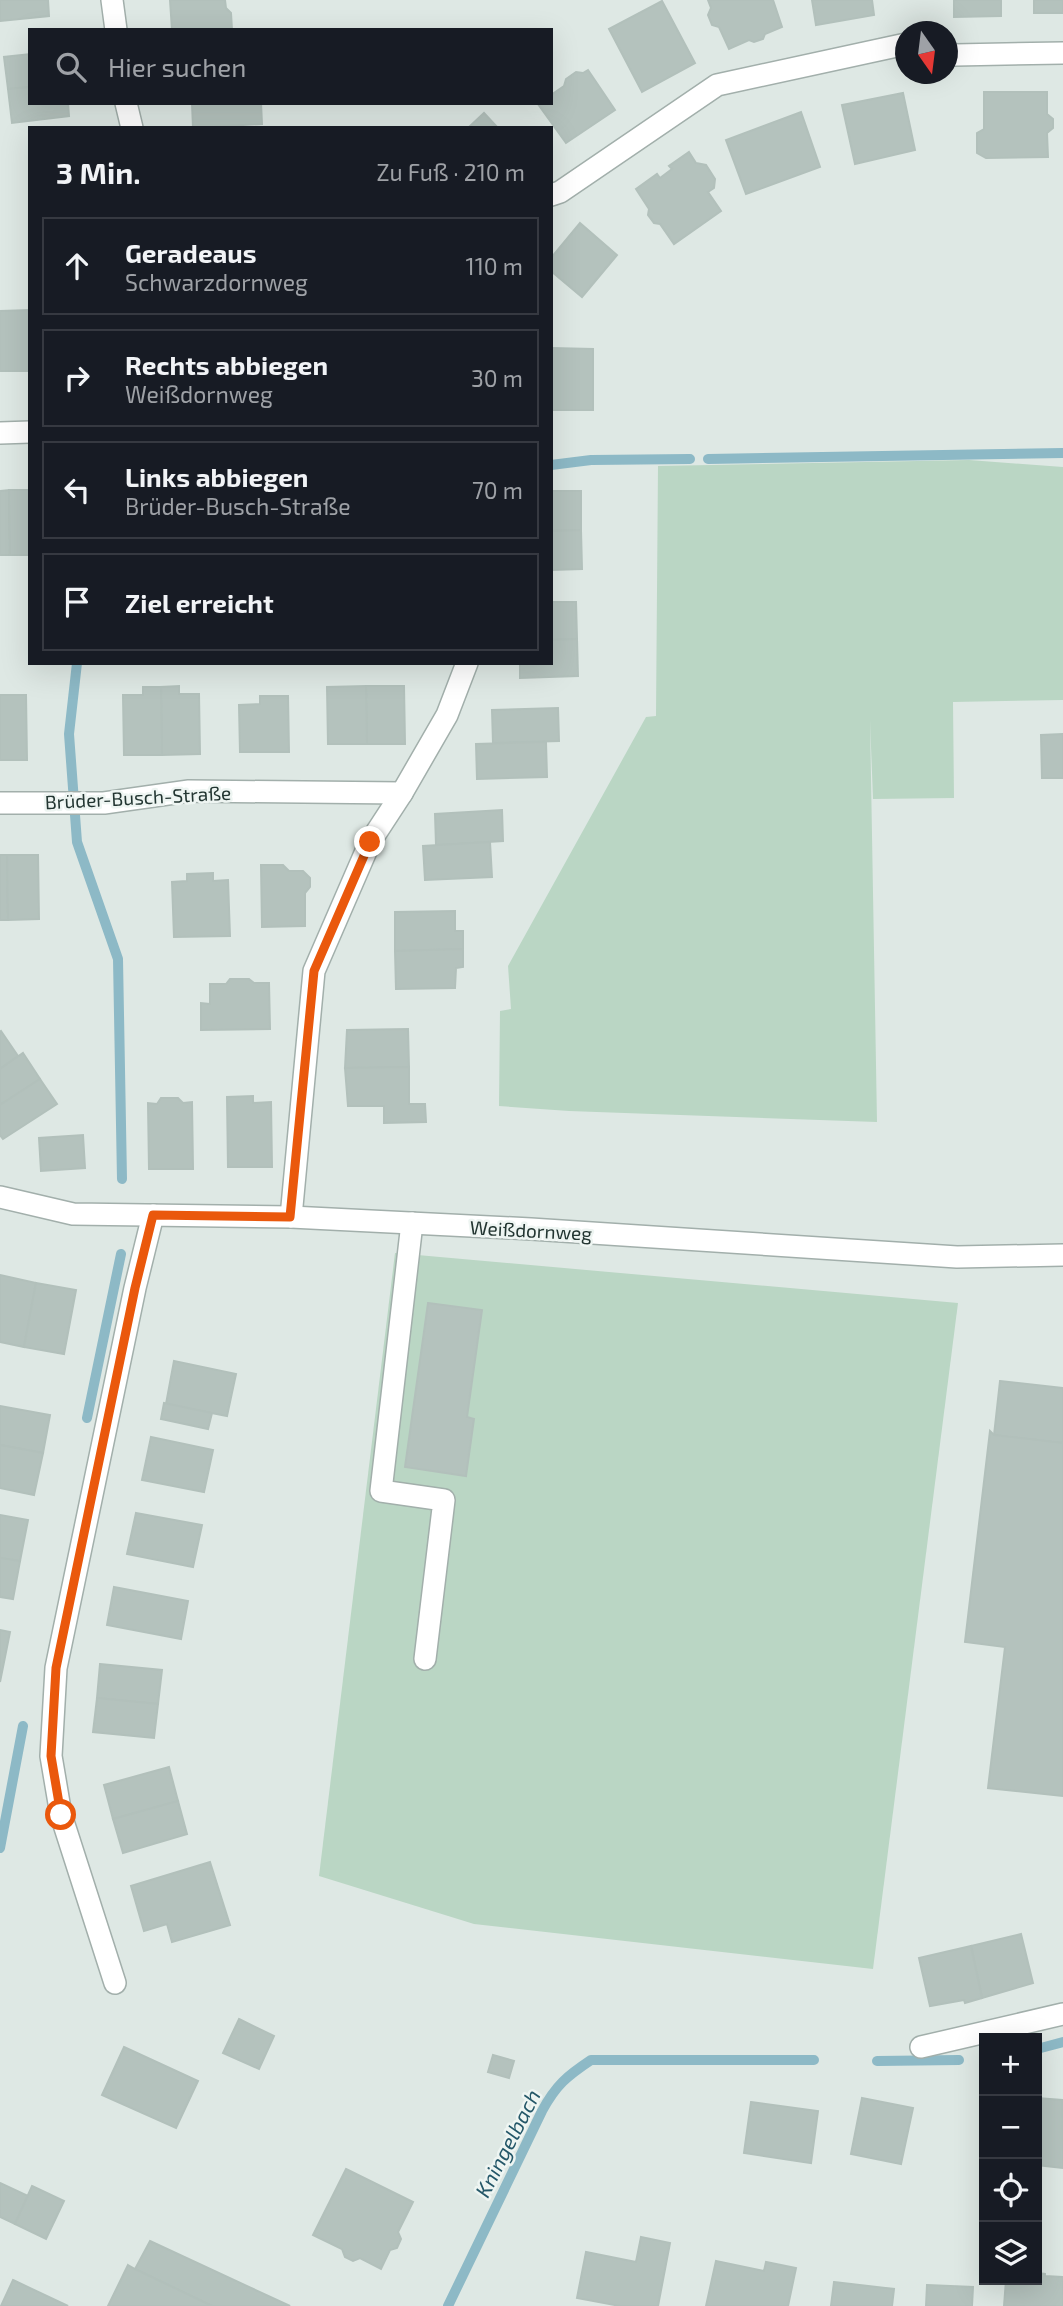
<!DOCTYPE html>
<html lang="de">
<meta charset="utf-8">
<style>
body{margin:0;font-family:"Exo 2",sans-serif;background:#20242c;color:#f1f3f6}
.controls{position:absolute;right:21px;bottom:21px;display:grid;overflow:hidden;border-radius:0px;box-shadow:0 7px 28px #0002}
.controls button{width:63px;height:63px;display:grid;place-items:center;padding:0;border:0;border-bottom:2px solid #363941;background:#171b24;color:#f1f3f6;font:35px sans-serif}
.compass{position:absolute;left:895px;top:21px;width:63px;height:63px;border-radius:50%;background:#171b24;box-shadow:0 7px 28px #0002;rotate:166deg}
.stop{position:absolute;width:21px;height:21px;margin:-16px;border:5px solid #ea580c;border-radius:50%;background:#fff}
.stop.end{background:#ea580c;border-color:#fff;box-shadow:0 2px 7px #0008}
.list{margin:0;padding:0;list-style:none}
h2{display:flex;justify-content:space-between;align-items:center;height:91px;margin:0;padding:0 28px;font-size:30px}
h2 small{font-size:23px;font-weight:400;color:#9ea1a6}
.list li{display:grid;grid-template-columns:46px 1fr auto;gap:21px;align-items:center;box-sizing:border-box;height:98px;margin:0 14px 14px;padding:0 14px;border:2px solid #363941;border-radius:0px}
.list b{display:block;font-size:26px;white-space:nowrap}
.list p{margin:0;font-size:23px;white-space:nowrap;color:#9ea1a6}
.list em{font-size:23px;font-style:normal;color:#9ea1a6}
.icon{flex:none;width:38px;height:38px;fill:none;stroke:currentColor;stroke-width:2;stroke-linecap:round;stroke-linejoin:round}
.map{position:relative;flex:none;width:1063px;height:2306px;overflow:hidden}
.search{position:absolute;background:#171b24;box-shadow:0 7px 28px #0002;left:28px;top:28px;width:525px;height:77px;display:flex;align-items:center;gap:18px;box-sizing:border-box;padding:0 24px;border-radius:0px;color:#9ea1a6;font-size:26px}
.panel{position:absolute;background:#171b24;box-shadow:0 7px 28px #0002;left:28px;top:126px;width:525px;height:539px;border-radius:0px}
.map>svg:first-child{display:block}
.green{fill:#bad6c4}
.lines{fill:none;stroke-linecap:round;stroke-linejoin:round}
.stream{stroke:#8db9c6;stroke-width:10}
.building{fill:#b4c2bd;stroke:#b2c0bb;stroke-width:2}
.minor-casing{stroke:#a2afab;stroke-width:24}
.minor{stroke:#fff;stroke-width:21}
.route{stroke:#ea580c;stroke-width:9}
.labels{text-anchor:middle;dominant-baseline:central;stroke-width:5;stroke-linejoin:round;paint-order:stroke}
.street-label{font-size:19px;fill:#223531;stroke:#eef5f2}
.water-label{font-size:21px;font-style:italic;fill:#245768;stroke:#eef5f2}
</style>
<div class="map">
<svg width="1063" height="2306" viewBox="0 0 1063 2306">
<rect width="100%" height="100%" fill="#dee8e4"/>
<g class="green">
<path d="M 969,460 L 1063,467 L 1063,700 L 953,702 L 954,798 L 873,799 L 870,720 L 877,1122 L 569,1111 L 499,1106 L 500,1011 L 511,1009 L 508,966 L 646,717 L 656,716 L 658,466 Z"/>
<path d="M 395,1253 L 958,1303 L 873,1969 L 474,1924 L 319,1876 Z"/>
</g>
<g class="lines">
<g class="stream">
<path d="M 708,459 L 1063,453"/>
<path d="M 551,465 L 591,460 L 690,459"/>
<path d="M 77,663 L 69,734 L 77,842 L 118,959 L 122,1179"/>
<path d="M 87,1418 L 121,1254"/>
<path d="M 0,1848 L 23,1726"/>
<path d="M 1037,2049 L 1063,2042"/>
<path d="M 877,2061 L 959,2060"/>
<path d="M 448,2306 L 542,2111 C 556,2085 567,2076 591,2060 L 814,2060"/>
</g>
</g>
<g class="building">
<path d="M 0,0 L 48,0 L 49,16 L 0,21 Z"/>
<path d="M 170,0 L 225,0 L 226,8 L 231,13 L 232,30 L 172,30 Z"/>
<path d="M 708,0 L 773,0 L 782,27 L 765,34 L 763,39 L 754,42 L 749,40 L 729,49 L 719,27 L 712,25 L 708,15 L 711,8 Z"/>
<path d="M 812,0 L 872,0 L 874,15 L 816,25 Z"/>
<path d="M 954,0 L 1001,0 L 1001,16 L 954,17 Z"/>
<rect x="1034" y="0" width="29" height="13"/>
<path d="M 662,1 L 695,63 L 642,92 L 609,29 Z"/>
<path d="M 30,54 L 30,87 L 8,89 L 4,57 Z"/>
<path d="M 588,70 L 615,110 L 566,143 L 538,104 L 551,103 L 551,95 L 564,86 L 566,79 L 576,72 L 583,73 Z"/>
<path d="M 30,87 L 30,103 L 68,103 L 69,116 L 12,123 L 8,89 Z"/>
<path d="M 984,92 L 1047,92 L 1047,114 L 1053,119 L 1053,128 L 1047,133 L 1048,157 L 986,158 L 977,153 L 977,133 L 984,129 Z"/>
<path d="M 903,93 L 915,150 L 855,164 L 842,105 Z"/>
<path d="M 192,103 L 261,103 L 262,124 L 193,128 Z"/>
<path d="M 801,112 L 820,167 L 746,194 L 726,140 Z"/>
<path d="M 484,113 L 498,128 L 468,128 Z"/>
<path d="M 689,152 L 696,163 L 706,165 L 715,179 L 714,188 L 708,192 L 721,211 L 674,244 L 660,224 L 654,223 L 648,215 L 649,209 L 636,189 L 657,174 L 660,178 L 672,169 L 669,166 Z"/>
<path d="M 580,223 L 617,255 L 582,297 L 551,271 L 551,258 Z"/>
<path d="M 30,310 L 30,371 L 0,371 L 0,311 Z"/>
<path d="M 551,348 L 593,349 L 593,410 L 551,410 Z"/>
<path d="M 9,490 L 10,555 L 0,555 L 0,491 Z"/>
<path d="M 9,490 L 30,490 L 30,555 L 10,555 Z"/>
<path d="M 551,491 L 581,491 L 581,530 L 551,531 Z"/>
<path d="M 581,530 L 582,569 L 551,570 L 551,531 Z"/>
<path d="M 551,602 L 576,602 L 577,639 L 551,640 Z"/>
<path d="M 577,639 L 578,676 L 520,678 L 520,663 L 551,663 L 551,640 Z"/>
<path d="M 179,686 L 179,694 L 199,694 L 200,754 L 162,755 L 161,687 Z"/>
<path d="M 366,686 L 404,686 L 405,744 L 367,744 Z"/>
<path d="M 366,686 L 367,744 L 328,744 L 327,687 Z"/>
<path d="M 143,687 L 161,687 L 162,755 L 124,755 L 123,695 L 143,695 Z"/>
<path d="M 0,695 L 26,695 L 27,760 L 0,760 Z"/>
<path d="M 260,696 L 288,696 L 289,752 L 240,752 L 239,705 L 260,704 Z"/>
<path d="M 558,708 L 559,741 L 493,743 L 492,710 Z"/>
<path d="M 1063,734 L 1063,778 L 1042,778 L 1041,735 Z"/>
<path d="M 546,742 L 547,777 L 477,779 L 476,744 Z"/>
<path d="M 502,810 L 503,841 L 436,845 L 435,814 Z"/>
<path d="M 490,842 L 492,877 L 425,880 L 423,846 Z"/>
<path d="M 0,855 L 7,855 L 8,920 L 0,920 Z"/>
<path d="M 7,855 L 38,855 L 39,919 L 8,920 Z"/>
<path d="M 261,865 L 283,865 L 289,871 L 303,871 L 310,878 L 310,887 L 305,893 L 305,926 L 262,927 Z"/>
<path d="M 213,873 L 213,881 L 228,880 L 230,936 L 174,937 L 172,882 L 187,881 L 187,874 Z"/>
<path d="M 455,911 L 455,931 L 463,931 L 463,949 L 395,951 L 395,912 Z"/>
<path d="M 463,949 L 463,967 L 456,968 L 455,988 L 396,989 L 395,951 Z"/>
<path d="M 230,979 L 249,979 L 254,983 L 269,983 L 270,1029 L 201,1030 L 201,1003 L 210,1004 L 210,984 L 226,984 Z"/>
<path d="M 408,1029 L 409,1067 L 345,1068 L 347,1030 Z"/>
<path d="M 1,1031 L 18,1056 L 0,1069 L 0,1032 Z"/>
<path d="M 23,1053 L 40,1079 L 0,1105 L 0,1069 Z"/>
<path d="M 409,1067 L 409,1104 L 425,1104 L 426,1122 L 384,1123 L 384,1106 L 348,1106 L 345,1068 Z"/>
<path d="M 40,1079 L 57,1104 L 3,1139 L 0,1135 L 0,1105 Z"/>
<path d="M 253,1096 L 253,1103 L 271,1102 L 272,1167 L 228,1167 L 227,1097 Z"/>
<path d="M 161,1098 L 178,1098 L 183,1103 L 192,1102 L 193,1169 L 149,1169 L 148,1103 L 157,1104 Z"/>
<path d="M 83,1135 L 85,1168 L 41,1171 L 39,1138 Z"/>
<path d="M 0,1275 L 36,1283 L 24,1347 L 0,1342 Z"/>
<path d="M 36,1283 L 76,1290 L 64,1354 L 24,1347 Z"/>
<path d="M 428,1303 L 482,1310 L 467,1417 L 474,1419 L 466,1476 L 405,1467 Z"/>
<path d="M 174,1361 L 236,1374 L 227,1416 L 166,1404 Z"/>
<path d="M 1000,1381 L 1063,1388 L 1063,1443 L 994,1435 Z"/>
<path d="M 164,1403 L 212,1413 L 208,1429 L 161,1419 Z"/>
<path d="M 0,1406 L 50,1415 L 43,1453 L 0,1445 Z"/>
<path d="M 990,1431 L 994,1435 L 1063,1443 L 1063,1796 L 988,1788 L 1005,1647 L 965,1642 Z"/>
<path d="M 151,1437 L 213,1450 L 204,1492 L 142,1480 Z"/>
<path d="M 0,1445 L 43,1453 L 34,1495 L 0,1488 Z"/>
<path d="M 136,1513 L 202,1525 L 193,1567 L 127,1554 Z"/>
<path d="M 0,1515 L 28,1520 L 20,1561 L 0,1558 Z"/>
<path d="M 0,1558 L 20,1561 L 13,1599 L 0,1597 Z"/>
<path d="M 114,1587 L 188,1601 L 181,1639 L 107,1625 Z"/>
<path d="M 0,1630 L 10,1632 L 0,1682 Z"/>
<path d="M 100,1664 L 162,1670 L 158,1704 L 97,1698 Z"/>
<path d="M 97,1698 L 158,1704 L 154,1738 L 93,1732 Z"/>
<path d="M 169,1767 L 178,1801 L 113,1819 L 104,1785 Z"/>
<path d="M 178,1801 L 187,1834 L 123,1853 L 113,1819 Z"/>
<path d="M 210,1862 L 230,1925 L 172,1942 L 167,1924 L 144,1931 L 131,1886 Z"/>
<path d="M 1021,1934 L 1033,1983 L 982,1998 L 971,1946 Z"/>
<path d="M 971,1946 L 982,1998 L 965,2003 L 964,2000 L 930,2006 L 919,1958 Z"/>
<path d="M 239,2019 L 274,2036 L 259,2069 L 223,2053 Z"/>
<path d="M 124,2047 L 198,2081 L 176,2128 L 102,2095 Z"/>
<path d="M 493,2055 L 514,2061 L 509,2078 L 488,2072 Z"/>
<path d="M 862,2098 L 913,2108 L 901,2164 L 851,2154 Z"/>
<path d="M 1037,2098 L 1062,2100 L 1063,2168 L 1037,2165 Z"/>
<path d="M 751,2102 L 818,2111 L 811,2163 L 744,2153 Z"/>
<path d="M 346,2169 L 413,2202 L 398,2232 L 401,2239 L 397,2248 L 390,2250 L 381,2269 L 360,2258 L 353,2261 L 345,2257 L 342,2249 L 313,2235 Z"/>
<path d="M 0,2183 L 28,2196 L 15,2224 L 0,2217 Z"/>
<path d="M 32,2186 L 64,2201 L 46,2239 L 15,2224 Z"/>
<path d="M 641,2237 L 670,2243 L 658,2306 L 620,2306 L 577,2298 L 586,2252 L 636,2262 Z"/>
<path d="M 150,2241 L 290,2306 L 212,2306 L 135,2269 Z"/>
<path d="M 716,2261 L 764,2271 L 766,2262 L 796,2268 L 788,2306 L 706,2306 Z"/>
<path d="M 128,2265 L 135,2269 L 212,2306 L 108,2306 Z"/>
<path d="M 1037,2273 L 1045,2274 L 1045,2276 L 1063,2277 L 1063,2306 L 1004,2306 L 1006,2280 L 1037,2280 Z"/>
<path d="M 13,2280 L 68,2306 L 1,2306 Z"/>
<path d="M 834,2282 L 894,2289 L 892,2306 L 831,2306 Z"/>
<path d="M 927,2285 L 973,2287 L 972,2306 L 926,2306 Z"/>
</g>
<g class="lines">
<g class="minor-casing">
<g id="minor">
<path d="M 112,0 L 116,30"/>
<path d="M 948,52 L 955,55 L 1063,53"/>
<path d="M 126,103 L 132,128"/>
<path d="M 551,195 L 560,192 L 717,85 L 906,44"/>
<path d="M 0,433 L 30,432"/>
<path d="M 0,803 L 104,803 L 189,791 L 402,793 L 447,715 L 467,663"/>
<path d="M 0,1197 L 73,1214 L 291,1217 L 531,1229 L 957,1257 L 1063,1255"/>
<path d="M 291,1217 L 314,971 L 370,842 L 402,793"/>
<path d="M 412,1223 L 381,1491 L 444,1500 L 425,1659"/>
<path d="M 115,1983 L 61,1815 L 51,1756 L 56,1668 L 135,1288 L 153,1215"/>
<path d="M 921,2047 L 1063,2014"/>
</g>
</g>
<use href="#minor" class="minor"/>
</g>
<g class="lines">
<path class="route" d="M 61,1815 L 51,1756 L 56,1668 L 135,1288 L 153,1215 L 290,1217 L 314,971 L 370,842"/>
</g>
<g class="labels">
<g class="street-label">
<text transform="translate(138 797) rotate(-3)">Brüder-Busch-Straße</text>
<text transform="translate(531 1230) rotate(3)">Weißdornweg</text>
</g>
<g class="water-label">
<text transform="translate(507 2143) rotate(-63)">Kningelbach</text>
</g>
</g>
</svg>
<div class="controls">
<button>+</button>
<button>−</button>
<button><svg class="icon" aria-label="locate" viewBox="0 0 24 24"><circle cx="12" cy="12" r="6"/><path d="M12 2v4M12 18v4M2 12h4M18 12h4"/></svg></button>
<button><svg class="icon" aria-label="layers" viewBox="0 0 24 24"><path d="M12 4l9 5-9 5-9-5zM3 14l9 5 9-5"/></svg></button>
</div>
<svg class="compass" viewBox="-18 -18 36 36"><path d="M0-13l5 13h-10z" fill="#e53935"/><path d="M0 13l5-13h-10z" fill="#9ea1a6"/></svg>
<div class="stop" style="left:61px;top:1815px"></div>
<div class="stop end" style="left:370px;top:842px"></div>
<div class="search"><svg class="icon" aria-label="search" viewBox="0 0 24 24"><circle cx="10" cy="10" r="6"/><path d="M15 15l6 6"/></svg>Hier suchen</div>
<section class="panel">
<h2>3 Min.<small>Zu Fuß · 210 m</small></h2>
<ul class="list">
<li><svg class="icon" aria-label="ahead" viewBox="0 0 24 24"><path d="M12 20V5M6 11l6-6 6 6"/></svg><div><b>Geradeaus</b><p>Schwarzdornweg</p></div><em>110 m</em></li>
<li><svg class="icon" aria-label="right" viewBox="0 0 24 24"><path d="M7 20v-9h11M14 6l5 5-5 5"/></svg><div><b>Rechts abbiegen</b><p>Weißdornweg</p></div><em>30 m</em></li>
<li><svg class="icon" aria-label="left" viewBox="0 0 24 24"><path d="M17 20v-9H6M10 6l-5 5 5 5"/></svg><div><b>Links abbiegen</b><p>Brüder-Busch-Straße</p></div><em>70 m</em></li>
<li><svg class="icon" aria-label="arrive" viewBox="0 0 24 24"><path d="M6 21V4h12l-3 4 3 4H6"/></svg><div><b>Ziel erreicht</b></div></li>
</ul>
</section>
</div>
